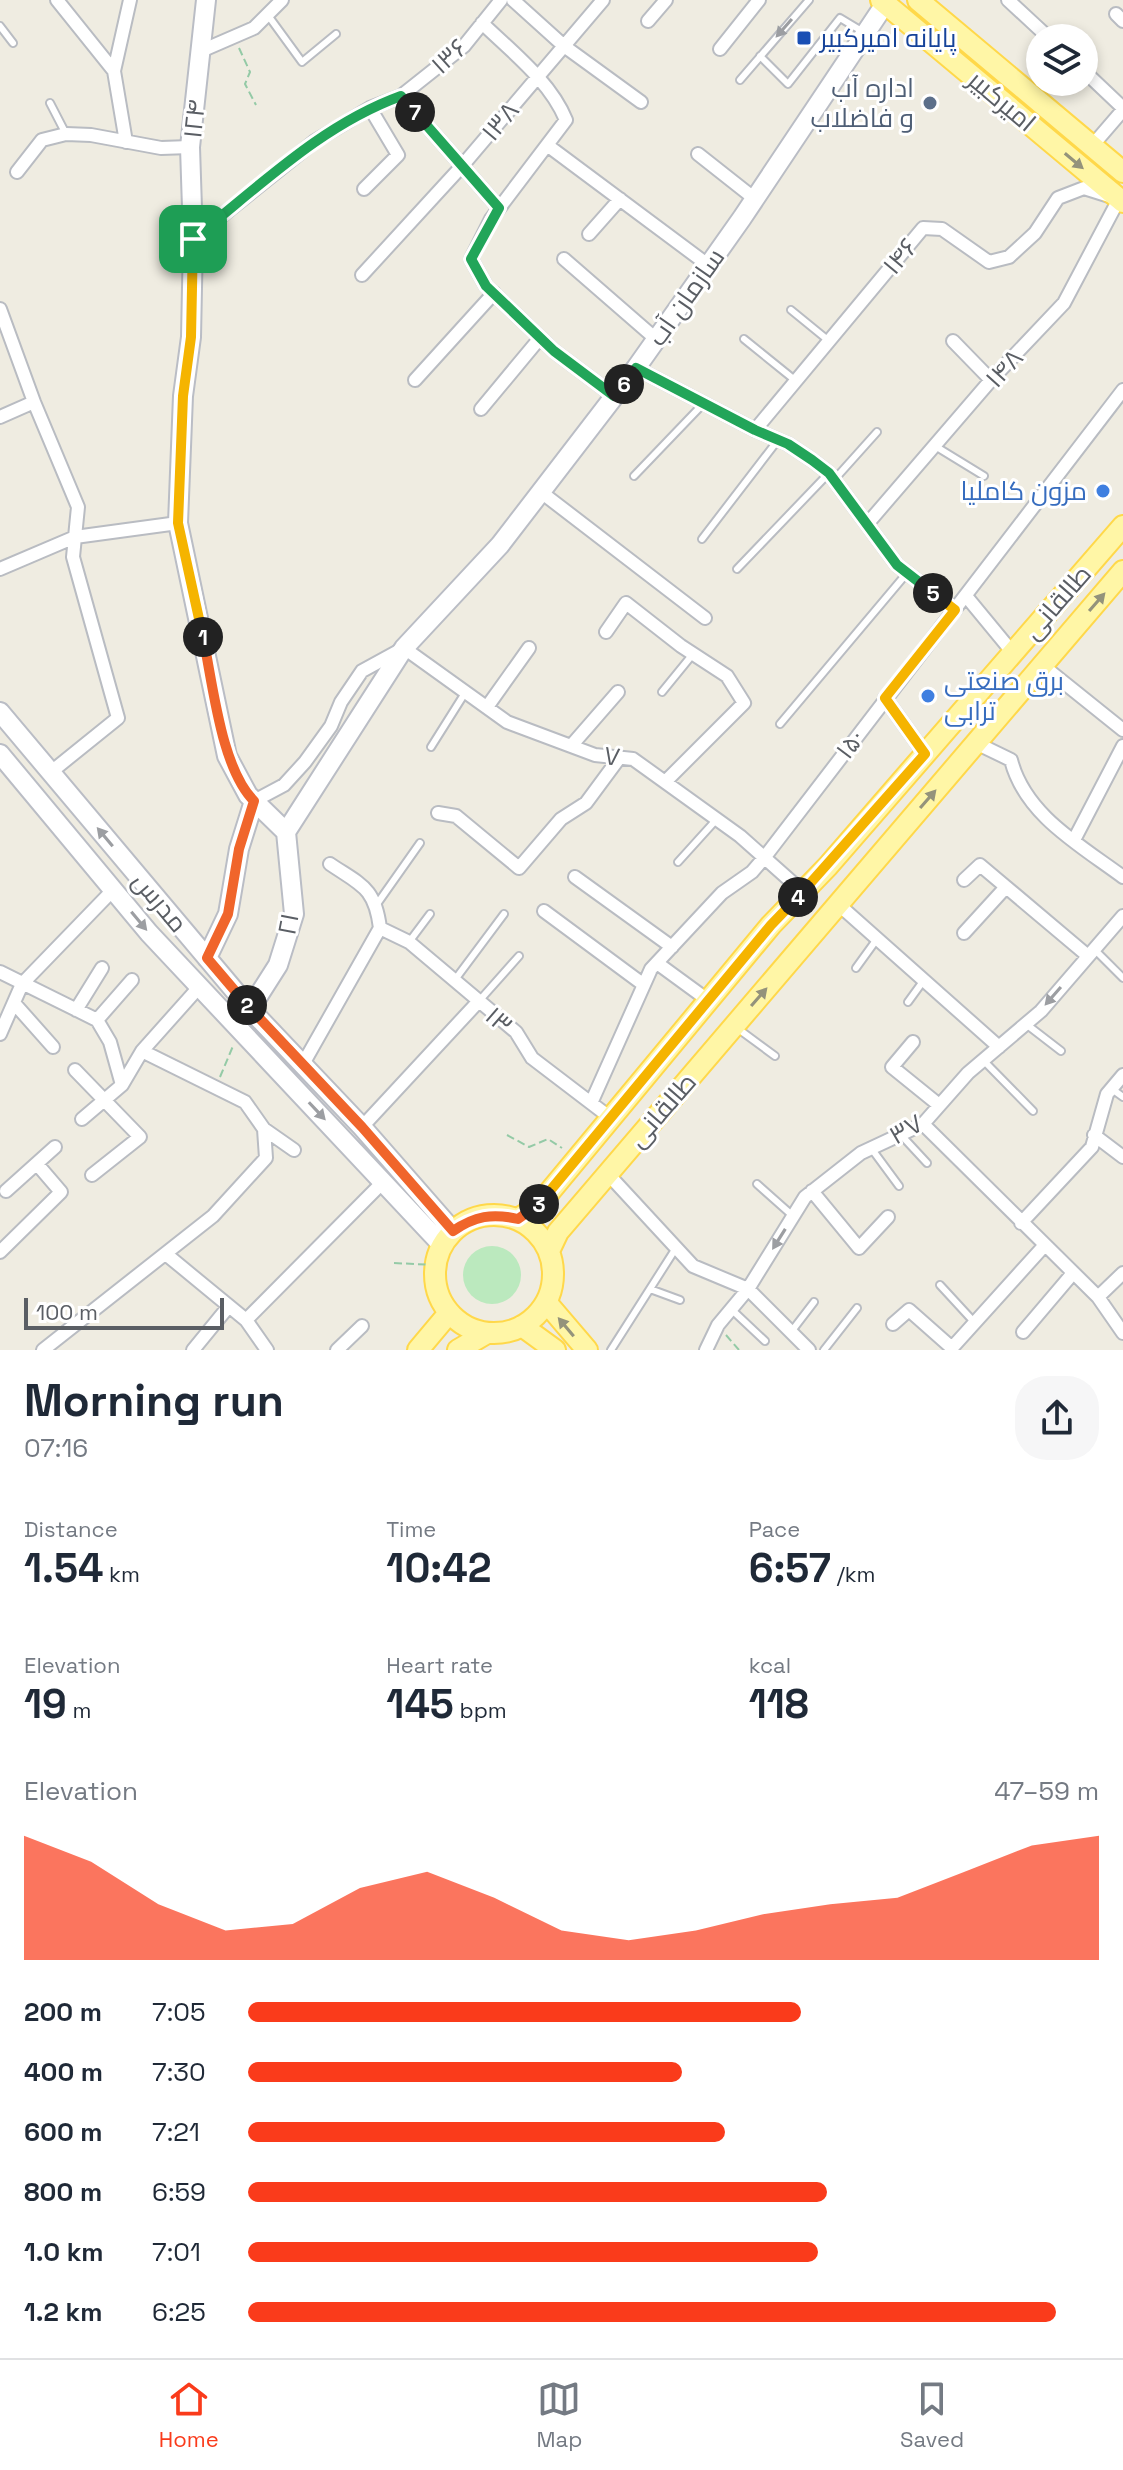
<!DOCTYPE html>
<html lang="en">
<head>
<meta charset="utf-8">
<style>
  :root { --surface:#fff; --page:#f6f6f7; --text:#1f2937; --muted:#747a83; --line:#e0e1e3; --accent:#fa3b1b }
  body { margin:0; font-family:"Space Grotesk",Cairo,sans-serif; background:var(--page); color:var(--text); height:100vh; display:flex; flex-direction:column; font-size:30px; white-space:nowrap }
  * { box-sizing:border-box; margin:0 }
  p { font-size:26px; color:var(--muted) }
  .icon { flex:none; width:44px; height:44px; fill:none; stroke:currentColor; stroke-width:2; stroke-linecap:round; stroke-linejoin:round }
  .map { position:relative; height:1350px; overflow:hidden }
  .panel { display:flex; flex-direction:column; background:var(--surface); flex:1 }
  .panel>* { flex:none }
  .tools { position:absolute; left:1026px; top:24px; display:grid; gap:16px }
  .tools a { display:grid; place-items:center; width:72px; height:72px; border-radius:50%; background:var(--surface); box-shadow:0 4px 12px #0003; font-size:40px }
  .scale { position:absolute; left:24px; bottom:20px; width:200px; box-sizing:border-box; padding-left:8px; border:4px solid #5a5e64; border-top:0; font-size:22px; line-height:28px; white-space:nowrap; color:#5a5e64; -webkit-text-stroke:6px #fff; paint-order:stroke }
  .pin { position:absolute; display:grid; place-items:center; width:68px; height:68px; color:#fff; margin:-34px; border-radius:16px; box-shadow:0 4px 12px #0006 }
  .km { position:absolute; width:40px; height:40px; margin:-20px; border-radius:50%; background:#222; color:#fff; font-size:22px; line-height:40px; text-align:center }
  .round { display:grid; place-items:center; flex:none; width:84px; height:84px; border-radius:32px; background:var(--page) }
  .summary { display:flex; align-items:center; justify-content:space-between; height:136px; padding:0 24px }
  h1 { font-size:44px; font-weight:700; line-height:60px }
  .metrics { display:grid; grid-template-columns:repeat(3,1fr); gap:12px; height:136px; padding:8px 24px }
  .metrics div { display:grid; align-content:center }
  .metrics b { font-size:40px; font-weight:700 }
  .metrics small { font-size:22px; font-weight:400 }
  .metrics p { font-size:22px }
  .chart { height:224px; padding:16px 24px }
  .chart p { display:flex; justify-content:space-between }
  .chart svg { width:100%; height:144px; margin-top:8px; fill:var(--accent); opacity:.7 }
  ul { padding:0 24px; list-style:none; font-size:26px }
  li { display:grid; grid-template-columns:128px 96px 1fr; align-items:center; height:60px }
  li i { height:20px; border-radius:10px; background:var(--accent) }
  .tabs { display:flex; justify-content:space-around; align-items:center; height:112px; border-top:2px solid var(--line); background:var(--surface); font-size:22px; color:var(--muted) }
  .tabs a { display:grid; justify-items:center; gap:4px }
  .tabs .current { color:var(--accent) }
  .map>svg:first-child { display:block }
  .green { fill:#bbe9be }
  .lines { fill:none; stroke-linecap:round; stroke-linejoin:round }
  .lane-casing { stroke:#b9bcc2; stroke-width:10 }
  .street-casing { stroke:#b9bcc2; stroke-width:16 }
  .secondary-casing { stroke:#babdc5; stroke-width:22 }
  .primary-casing { stroke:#ffd84a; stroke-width:24 }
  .path { stroke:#94caa6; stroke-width:2; stroke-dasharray:8 4; stroke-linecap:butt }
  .lane { stroke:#fff; stroke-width:6 }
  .street { stroke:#fff; stroke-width:12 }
  .secondary { stroke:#fff; stroke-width:18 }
  .primary { stroke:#fff6a6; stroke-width:20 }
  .oneway { fill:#9c9ea2 }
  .oneway2 { fill:#94937b }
  .split-1-casing { stroke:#fff; stroke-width:16 }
  .split-2-casing { stroke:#fff; stroke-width:16 }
  .split-3-casing { stroke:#fff; stroke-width:16 }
  .split-4-casing { stroke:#fff; stroke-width:16 }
  .split-5-casing { stroke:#fff; stroke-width:16 }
  .split-6-casing { stroke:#fff; stroke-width:16 }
  .split-7-casing { stroke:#fff; stroke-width:16 }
  .split-8-casing { stroke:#fff; stroke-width:16 }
  .split-1 { stroke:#f5b400; stroke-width:10 }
  .split-2 { stroke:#f0652b; stroke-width:10 }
  .split-3 { stroke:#f0652b; stroke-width:10 }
  .split-4 { stroke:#f5b400; stroke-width:10 }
  .split-5 { stroke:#f5b400; stroke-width:10 }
  .split-6 { stroke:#22a559; stroke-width:10 }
  .split-7 { stroke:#22a559; stroke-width:10 }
  .split-8 { stroke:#22a559; stroke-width:10 }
  .transit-dot { fill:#1a4fb4; stroke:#fff; stroke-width:3 }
  .service-dot { fill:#5c6f8a; stroke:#fff; stroke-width:3 }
  .shop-dot { fill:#3f7fe0; stroke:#fff; stroke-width:3 }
  .labels { text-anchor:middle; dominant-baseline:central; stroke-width:6; stroke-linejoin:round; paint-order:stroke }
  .transit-label { font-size:26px; fill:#164399; stroke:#fff; text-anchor:start }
  .street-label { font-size:26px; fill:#5a5e64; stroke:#fff }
  .service-label { font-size:26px; fill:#4e5e75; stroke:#fff; text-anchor:end }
  .shop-label { font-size:26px; fill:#366cbe; stroke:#fff; text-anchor:end }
</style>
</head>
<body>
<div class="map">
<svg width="1123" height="1350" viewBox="0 0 1123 1350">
  <rect width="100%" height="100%" fill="#efece1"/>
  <path class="green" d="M463 1275a29 29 0 1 1 58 0a29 29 0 1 1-58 0Z"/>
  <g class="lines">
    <g class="lane-casing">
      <path id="lane" d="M267,14L302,62L336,34
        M0,26L13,43
        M760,56L788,84L840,18L865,33
        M740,80L809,0
        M50,103L66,134
        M791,310L829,341
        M744,339L796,381
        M935,446L984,476
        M634,476L704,403
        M834,480L877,432
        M702,539L778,440
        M737,569L829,473
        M662,692L693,654
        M780,724L907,573
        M431,747L465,693
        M678,862L716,820
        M377,904L420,843
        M409,942L430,914
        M1094,949L1123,978
        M856,968L877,939
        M454,981L504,914
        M479,1001L519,956
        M908,1002L924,980
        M1026,1024L1061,1051
        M737,1028L775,1056
        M983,1060L1033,1111
        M1112,1089L1123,1097
        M902,1136L927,1163
        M871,1148L899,1186
        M757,1184L793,1216
        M940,1285L975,1323
        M650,1289L680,1300
        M731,1309L765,1341
        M791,1332L814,1302
        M611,1350L676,1248
        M824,1350L857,1308"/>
    </g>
    <g class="street-casing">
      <path id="street" d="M57,0L114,71
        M513,0L564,46L641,102
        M1008,0L1049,38
        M1116,14L1123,21
        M648,21L666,0
        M482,23C512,52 550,81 566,120L491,219L471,259L486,286L554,351L614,396
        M720,49L759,0
        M201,51L254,28L282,0
        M1084,71L1123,108
        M401,96L499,208
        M126,142L114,71L130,0
        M547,145L708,265
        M1092,146L1123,110
        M698,154L755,199
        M17,172L42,140L66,134L91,135L161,148L190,147
        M364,189L398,155L370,108
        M589,234L620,199
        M193,239L315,141L370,108L401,96L464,46L501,0
        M564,259L656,339
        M362,275L462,166L603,0
        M0,309L34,402L78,507L73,557L118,718L51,772
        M953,341L991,380
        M636,368L755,430L788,444L812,460L829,473L897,565L955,610
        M415,380L494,293
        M481,409L540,338
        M0,417L34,402
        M755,430L923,228L942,229L989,262L1009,257L1035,233L1058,198L1084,188L1119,199L1064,303L991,380L868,523
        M541,492L705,618
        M0,569L75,537L178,523
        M966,596L1013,653
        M606,632L626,603L681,646L727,676L744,703L665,782
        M1042,665L1123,730
        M885,698L925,754
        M487,707L529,648
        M976,743L1011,760C1025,815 1080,845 1123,877
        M571,746L618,692
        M254,801L284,785L305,762L331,726L341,702L362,671L404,648L507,722L595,755L633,759L740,836L803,892
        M438,813L456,816L519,868L561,819L586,803L620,757
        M1074,840L1123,746
        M575,877L672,947
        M964,880L980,865L1088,956
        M838,904L999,1047
        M544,911L644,985
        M380,928L409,942L516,1032L532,1058L612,1119
        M964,933L1006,887
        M657,963L709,1001
        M0,972L97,1020L110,1042L122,1085
        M14,1003L53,1047
        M76,1010L102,968
        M97,1020L132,980
        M0,1034L22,984L113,890
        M913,1042L892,1067L939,1105
        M303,1064L380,928C375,887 361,885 330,864
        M75,1070L140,1137L92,1175
        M592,1101L651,969L722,893L752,872L764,858L1123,390
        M82,1119L122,1085L142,1051L200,986
        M923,1124L1098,1297L1123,1333
        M362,1127L478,1002
        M264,1129L294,1150
        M1094,1135L1123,1157
        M607,1173L693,1266L748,1289L809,1350
        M6,1191L55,1147
        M812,1191L859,1248L888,1217
        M1021,1223L1092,1147L1107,1094L1123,1075
        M0,1252L61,1192L37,1164
        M167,1255L246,1320L267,1350
        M1098,1297L1123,1273
        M246,1320L383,1182
        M893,1324L909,1310L952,1348
        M1023,1332L1073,1273
        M43,1350L213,1216L266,1158L264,1129L245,1102L142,1051
        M193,1350L229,1306
        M337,1350L362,1326
        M706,1350L718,1325L748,1289L805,1197L861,1153L923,1124L968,1073L1041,1011L1123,916
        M950,1350L1044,1246"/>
    </g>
    <g class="secondary-casing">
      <path id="secondary" d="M206,0L190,147L193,239L191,337L183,396L178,523L227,756L248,795L286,832
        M0,712L250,1009L362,1127L453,1231
        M0,754L149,933L442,1245
        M286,832L404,648L500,545L636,368L742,218L885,4
        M207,958L228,914L239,849L254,801
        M250,1009L278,965L294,914L286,832"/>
    </g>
    <g class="primary-casing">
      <path id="primary" d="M881,0L1123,202
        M918,0L1123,172
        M435 1274a59 59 0 1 1 118 0a59 59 0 1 1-118 0Z
        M518,1219L537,1207L771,925L828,866L1123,526
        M549,1251L558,1232L1123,571
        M546,1302L587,1350
        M522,1326L555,1350
        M418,1350L449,1313
        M458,1350L487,1333"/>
    </g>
    <path class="path" d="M239,48L250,72L245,84L256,105
      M220,1077L233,1046
      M507,1135L529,1147L548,1139L562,1148
      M394,1263L435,1265
      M726,1335L739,1350"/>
    <use href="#lane" class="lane"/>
    <use href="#street" class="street"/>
    <use href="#secondary" class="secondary"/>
    <use href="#primary" class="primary"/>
  </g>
  <defs><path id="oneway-solid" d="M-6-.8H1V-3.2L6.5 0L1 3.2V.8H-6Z" transform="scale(2)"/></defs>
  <g class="oneway">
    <use href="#oneway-solid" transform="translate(784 28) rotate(131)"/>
    <use href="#oneway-solid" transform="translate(105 837) rotate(-130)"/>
    <use href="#oneway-solid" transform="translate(139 921) rotate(50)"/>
    <use href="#oneway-solid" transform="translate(1053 996) rotate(131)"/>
    <use href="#oneway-solid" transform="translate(317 1111) rotate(47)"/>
    <use href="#oneway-solid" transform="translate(779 1239) rotate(122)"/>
  </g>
  <g class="oneway2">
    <use href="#oneway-solid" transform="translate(1074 161) rotate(40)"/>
    <use href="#oneway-solid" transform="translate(1097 602) rotate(-49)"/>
    <use href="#oneway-solid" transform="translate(928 799) rotate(-49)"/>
    <use href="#oneway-solid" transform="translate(759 997) rotate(-49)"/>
    <use href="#oneway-solid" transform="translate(566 1327) rotate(-130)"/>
  </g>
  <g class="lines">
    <g class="split-1-casing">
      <path id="split-1" d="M193,239L191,337L183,396L178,523L203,637"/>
    </g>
    <g class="split-2-casing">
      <path id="split-2" d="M203,637C213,684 221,768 254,801L239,849L228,914L207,958L247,1005"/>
    </g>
    <g class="split-3-casing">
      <path id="split-3" d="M247,1005L362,1127L453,1231C475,1216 492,1213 518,1219L539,1204"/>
    </g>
    <g class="split-4-casing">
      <path id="split-4" d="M539,1204L771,925L798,897"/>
    </g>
    <g class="split-5-casing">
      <path id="split-5" d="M798,897L925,754L885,698L955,610L933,593"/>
    </g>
    <g class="split-6-casing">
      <path id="split-6" d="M624,384L636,368L755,430L788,444L812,460L829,473L897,565L933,593"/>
    </g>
    <g class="split-7-casing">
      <path id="split-7" d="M415,112L499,208L471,259L486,286L554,351L614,396L624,384"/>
    </g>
    <g class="split-8-casing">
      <path id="split-8" d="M193,239C259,187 321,125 401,96L415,112"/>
    </g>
    <use href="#split-1" class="split-1"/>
    <use href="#split-2" class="split-2"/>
    <use href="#split-3" class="split-3"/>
    <use href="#split-4" class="split-4"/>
    <use href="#split-5" class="split-5"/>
    <use href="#split-6" class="split-6"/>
    <use href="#split-7" class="split-7"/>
    <use href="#split-8" class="split-8"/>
  </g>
  <rect class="transit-dot" x="796" y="30" width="16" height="16" rx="4"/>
  <circle class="service-dot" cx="930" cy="103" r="8"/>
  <g class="shop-dot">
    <circle cx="1103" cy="491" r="8"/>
    <circle cx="928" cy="696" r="8"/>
  </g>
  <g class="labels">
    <g class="transit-label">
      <text x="820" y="38">پایانه امیرکبیر</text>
    </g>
    <g class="street-label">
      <text transform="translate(449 56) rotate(-42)">۱۳۶</text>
      <text transform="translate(1002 101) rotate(40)">امیرکبیر</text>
      <text transform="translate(194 119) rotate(-84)">۱۲۴</text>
      <text transform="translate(500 121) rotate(-50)">۱۳۸</text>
      <text transform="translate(900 256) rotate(-50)">۱۴۶</text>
      <text transform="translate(686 297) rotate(-55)">سازمان آب</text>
      <text transform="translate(1004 368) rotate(-48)">۱۴۸</text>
      <text transform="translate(1057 602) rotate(-49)">طالقانی</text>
      <text transform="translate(850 744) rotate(-53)">۱۵۰</text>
      <text transform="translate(612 756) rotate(8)">۷</text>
      <text transform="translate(160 902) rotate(50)">مدرس</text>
      <text transform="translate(288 924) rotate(-79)">۲۱</text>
      <text transform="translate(499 1020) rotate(41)">۱۳</text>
      <text transform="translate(662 1110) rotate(-49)">طالقانی</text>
      <text transform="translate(906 1129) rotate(-30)">۳۷</text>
    </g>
    <g class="service-label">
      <text x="914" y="88">اداره آب<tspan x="914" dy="30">و فاضلاب</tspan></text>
    </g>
    <g class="shop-label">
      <text x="1087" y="491">مزون کاملیا</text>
      <text x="944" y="681" text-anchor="start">برق صنعتی<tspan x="944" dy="30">ترابی</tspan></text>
    </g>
  </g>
</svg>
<div class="tools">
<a><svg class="icon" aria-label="layers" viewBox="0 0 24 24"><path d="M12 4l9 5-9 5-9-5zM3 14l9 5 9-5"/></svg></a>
</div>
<div class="scale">100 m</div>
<div class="pin" style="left:193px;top:239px;background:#1e9e55"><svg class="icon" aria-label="arrive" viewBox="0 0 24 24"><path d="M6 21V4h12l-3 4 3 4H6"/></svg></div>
<b class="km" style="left:203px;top:637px">1</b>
<b class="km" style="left:247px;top:1005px">2</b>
<b class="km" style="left:539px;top:1204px">3</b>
<b class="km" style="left:798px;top:897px">4</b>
<b class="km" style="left:933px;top:593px">5</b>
<b class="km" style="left:624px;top:384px">6</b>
<b class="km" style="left:415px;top:112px">7</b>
</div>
<section class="panel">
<div class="summary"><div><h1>Morning run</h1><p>07:16</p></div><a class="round"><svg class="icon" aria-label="share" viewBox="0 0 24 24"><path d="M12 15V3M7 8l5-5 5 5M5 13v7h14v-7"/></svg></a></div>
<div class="metrics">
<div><p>Distance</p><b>1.54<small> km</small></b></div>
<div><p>Time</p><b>10:42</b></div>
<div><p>Pace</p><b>6:57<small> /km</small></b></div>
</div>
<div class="metrics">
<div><p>Elevation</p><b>19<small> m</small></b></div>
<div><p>Heart rate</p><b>145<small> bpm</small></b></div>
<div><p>kcal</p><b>118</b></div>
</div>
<div class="chart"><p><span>Elevation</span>47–59 m</p>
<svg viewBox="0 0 160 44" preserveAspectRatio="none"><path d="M0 44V6L10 14L20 27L30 35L40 33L50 22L60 17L70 25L80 35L90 38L100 35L110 30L120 27L130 25L140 17L150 9L160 6V44z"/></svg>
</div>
<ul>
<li><b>200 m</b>7:05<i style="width:65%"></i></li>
<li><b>400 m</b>7:30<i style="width:51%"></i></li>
<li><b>600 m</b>7:21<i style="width:56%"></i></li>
<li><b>800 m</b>6:59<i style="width:68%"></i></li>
<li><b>1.0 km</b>7:01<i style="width:67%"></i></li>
<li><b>1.2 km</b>6:25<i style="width:95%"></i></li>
</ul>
</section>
<nav class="tabs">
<a class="current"><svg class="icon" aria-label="home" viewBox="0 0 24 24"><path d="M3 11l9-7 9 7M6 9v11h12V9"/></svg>Home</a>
<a><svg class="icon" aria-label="map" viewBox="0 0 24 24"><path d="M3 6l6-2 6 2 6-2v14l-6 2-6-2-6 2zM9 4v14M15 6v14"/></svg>Map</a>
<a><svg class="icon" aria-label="saved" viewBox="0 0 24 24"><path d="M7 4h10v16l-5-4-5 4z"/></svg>Saved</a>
</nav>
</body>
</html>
